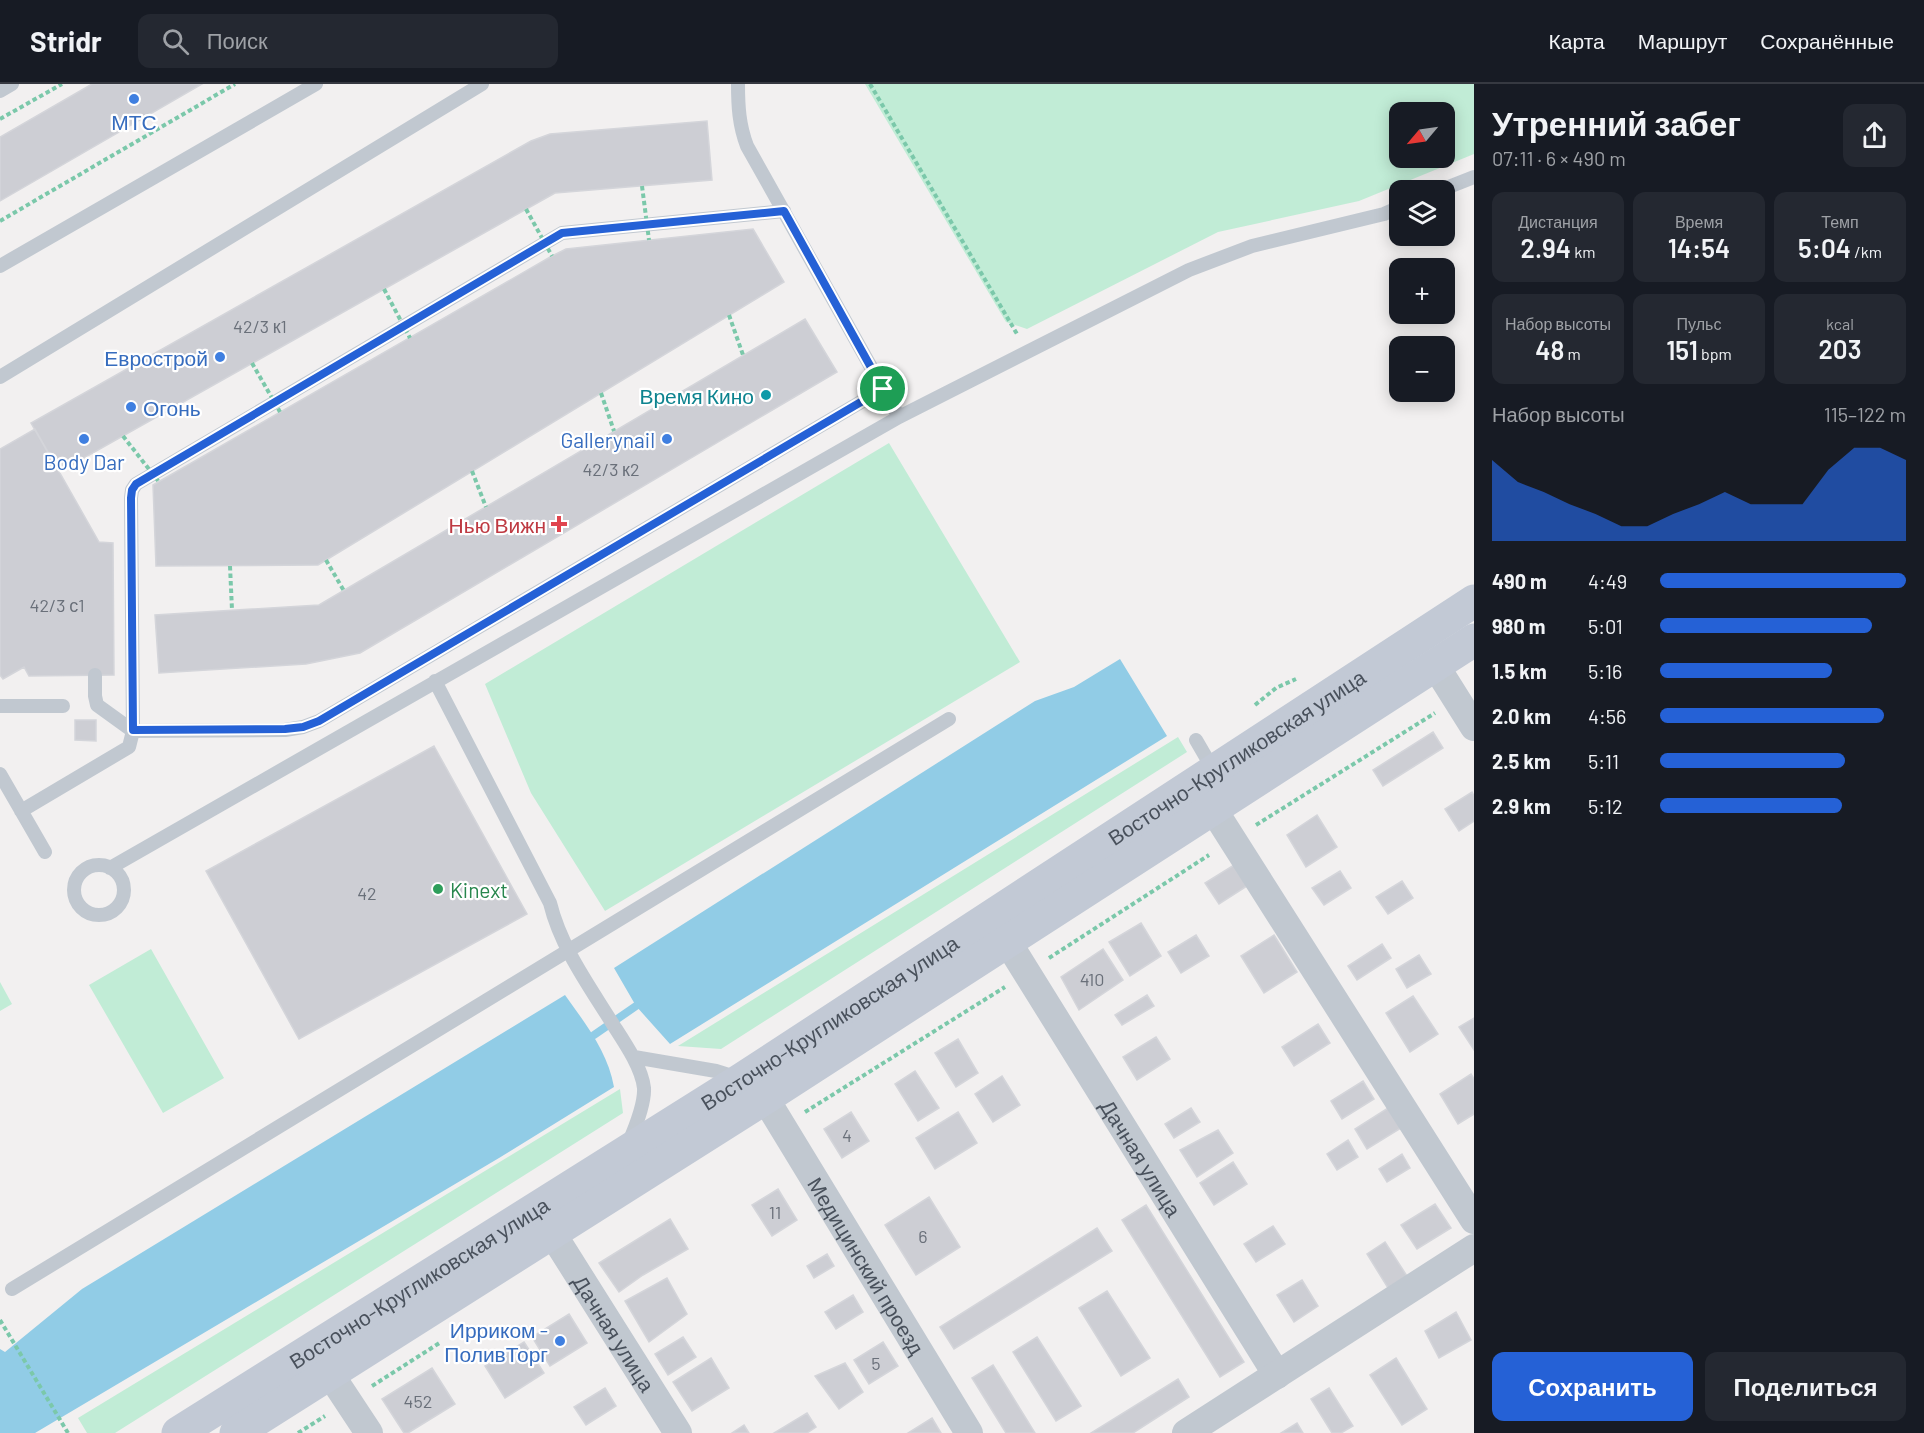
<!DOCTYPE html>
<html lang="ru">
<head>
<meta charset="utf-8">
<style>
  :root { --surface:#171b24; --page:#242831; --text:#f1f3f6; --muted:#9ea1a6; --line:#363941; --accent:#2561d6 }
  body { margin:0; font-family:Barlow,sans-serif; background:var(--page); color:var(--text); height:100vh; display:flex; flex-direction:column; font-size:22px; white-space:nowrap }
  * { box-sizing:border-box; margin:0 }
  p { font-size:20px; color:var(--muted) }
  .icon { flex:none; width:33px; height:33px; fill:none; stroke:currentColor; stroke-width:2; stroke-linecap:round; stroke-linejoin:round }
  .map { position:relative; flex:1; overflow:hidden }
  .side { display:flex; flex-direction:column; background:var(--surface); width:450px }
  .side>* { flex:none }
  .needle { width:39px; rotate:241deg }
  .fabs { position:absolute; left:1389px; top:18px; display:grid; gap:12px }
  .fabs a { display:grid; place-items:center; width:66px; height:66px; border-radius:12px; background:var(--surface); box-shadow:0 3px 15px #0003; font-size:30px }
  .pin { position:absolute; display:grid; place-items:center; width:51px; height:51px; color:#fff; margin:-26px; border:3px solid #fff; border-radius:50%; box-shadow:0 2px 6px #0007 }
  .round { display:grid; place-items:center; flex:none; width:63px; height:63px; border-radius:12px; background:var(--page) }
  .summary { display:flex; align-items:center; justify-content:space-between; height:102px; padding:0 18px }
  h1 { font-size:33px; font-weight:600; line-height:45px }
  .metrics { display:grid; grid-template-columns:repeat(3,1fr); gap:9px; height:102px; padding:6px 18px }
  .metrics div { display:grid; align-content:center; border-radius:12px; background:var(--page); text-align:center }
  .metrics b { font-size:26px; font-weight:600 }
  .metrics small { font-size:16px; font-weight:400 }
  .metrics p { font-size:16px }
  .chart { height:168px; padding:12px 18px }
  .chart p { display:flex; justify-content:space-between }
  .chart svg { width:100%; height:108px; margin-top:6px; fill:var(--accent); opacity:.7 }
  .button { display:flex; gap:12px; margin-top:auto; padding:12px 18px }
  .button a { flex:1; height:69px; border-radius:12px; background:var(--accent); color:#fff; font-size:24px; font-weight:600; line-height:69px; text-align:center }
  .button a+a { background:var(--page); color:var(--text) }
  ul { padding:0 18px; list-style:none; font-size:20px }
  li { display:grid; grid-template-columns:96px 72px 1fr; align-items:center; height:45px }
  li i { height:15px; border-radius:8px; background:var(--accent) }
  header { display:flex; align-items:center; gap:36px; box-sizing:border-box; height:84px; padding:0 30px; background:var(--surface); border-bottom:2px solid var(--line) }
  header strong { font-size:28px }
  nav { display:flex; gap:33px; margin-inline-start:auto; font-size:21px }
  .search { width:420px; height:54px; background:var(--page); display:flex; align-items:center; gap:15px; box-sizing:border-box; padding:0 21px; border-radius:12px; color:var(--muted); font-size:22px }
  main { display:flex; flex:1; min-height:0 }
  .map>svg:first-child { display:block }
  .green { fill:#c1ecd6; fill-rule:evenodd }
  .water { fill:#91cce6 }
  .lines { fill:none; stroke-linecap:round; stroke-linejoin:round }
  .stream { stroke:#91cce6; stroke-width:8 }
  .building { fill:#cdced4; stroke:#d4d5da; stroke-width:1.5 }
  .path { stroke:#7bc8aa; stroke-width:4; stroke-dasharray:4.5 3; stroke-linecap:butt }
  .service { stroke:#c1c8d0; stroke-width:14 }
  .minor { stroke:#c1c8d0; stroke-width:28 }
  .secondary { stroke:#c2c9d5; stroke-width:33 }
  .path-bridge { stroke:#7bc8aa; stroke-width:4; stroke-dasharray:4.5 3; stroke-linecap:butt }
  .route-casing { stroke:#fff; stroke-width:12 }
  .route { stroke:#2561d6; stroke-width:8 }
  .shop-dot { fill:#3f7fe0; stroke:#fff; stroke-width:2 }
  .culture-dot { fill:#0f9aa8; stroke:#fff; stroke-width:2 }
  .health-dot { fill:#e0444e; stroke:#fff; stroke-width:2 }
  .leisure-dot { fill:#2e9e5b; stroke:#fff; stroke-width:2 }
  .labels { text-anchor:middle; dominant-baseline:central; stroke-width:4.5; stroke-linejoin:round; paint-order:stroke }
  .number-label { font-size:18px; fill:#6a707a }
  .shop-label { font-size:21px; fill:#366cbe; stroke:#fff; text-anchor:end }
  .culture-label { font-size:21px; fill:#0d838f; stroke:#fff; text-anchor:end }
  .health-label { font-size:21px; fill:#be3a42; stroke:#fff; text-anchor:end }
  .street-label { font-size:21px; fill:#49515c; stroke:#fff }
  .leisure-label { font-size:21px; fill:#27864d; stroke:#fff; text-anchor:start }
</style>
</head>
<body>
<header>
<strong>Stridr</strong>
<div class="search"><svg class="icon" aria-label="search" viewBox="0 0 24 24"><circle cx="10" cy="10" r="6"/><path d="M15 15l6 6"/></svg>Поиск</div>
<nav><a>Карта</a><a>Маршрут</a><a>Сохранённые</a></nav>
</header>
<main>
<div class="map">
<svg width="1474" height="1349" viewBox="0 0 1474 1349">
  <rect width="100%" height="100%" fill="#f2f0f0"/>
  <path class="green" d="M865,0H1474V70L1359,117L1218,148L1027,245L1006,238ZM1400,28H1444V74H1400Z
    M889,359L1020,578L605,827L531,709L485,600Z
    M1178,653L1187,668L721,965L678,962Z
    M151,865L224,994L163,1029L89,901Z
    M0,898L12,920L0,927Z
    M620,1005L623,1029L115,1349H87L78,1334Z"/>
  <path class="water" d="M1120,575L1167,652L670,960L636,922L614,884L1035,617L1074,603Z
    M565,911C585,939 608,968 614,1003L499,1074L35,1349H0V1265L5,1268L82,1205Z"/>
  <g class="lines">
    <path class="stream" d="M594,951L636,922"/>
  </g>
  <path class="building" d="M92,0H202L0,117V53Z
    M707,37L712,96L555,109L59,388L31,339L531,57L550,50Z
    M753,145L784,198L318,481L156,482L153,401L552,172L566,165Z
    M805,235L837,288L360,569L306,580L159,589L155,531L319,521Z
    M35,345L99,458L113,459L114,591L29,592L24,583L3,595L0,591V365Z
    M75,636H96V657L75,656Z
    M1433,648L1443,664L1383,702L1373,686Z
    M434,662L527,830L299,955L206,787Z
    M1472,708L1474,712V737L1459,747L1445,725Z
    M1317,731L1337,763L1306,783L1287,751Z
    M1234,781L1247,802L1219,820L1205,799Z
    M1340,787L1351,804L1324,821L1312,804Z
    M1402,797L1413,814L1388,830L1376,813Z
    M1141,839L1161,872L1130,892L1109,858Z
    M1196,851L1209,872L1181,889L1168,868Z
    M1274,851L1297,888L1264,909L1241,872Z
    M1382,860L1391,874L1357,896L1348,882Z
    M1103,865L1123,896L1079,926L1061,893Z
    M1419,871L1431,890L1407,904L1396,885Z
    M1147,911L1154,922L1122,941L1115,931Z
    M1413,912L1438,950L1410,968L1386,929Z
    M1474,934V966L1459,943Z
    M1318,940L1330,959L1294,982L1282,963Z
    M1156,953L1170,975L1137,996L1123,973Z
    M958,955L978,989L956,1003L935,969Z
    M915,987L939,1024L918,1037L895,1000Z
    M1471,990L1474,995V1030L1458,1040L1440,1010Z
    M1002,992L1020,1021L993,1038L975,1010Z
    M1363,997L1374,1015L1342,1035L1331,1017Z
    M1191,1024L1200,1038L1174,1054L1165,1040Z
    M1388,1024L1401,1044L1367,1065L1355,1045Z
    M851,1028L869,1057L842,1074L824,1045Z
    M958,1028L977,1059L935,1085L916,1054Z
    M1218,1046L1233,1069L1197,1093L1180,1066Z
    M1348,1056L1358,1073L1337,1086L1327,1070Z
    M1402,1070L1410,1084L1387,1098L1379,1085Z
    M1233,1078L1247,1100L1214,1121L1200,1099Z
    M778,1105L797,1136L772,1152L752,1121Z
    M929,1113L960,1163L916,1191L885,1141Z
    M1435,1120L1451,1144L1417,1165L1401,1141Z
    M1146,1121L1244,1278L1220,1293L1122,1136Z
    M670,1135L688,1165L643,1191L619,1208L599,1179Z
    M1273,1142L1285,1160L1256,1178L1244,1160Z
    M1097,1144L1112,1167L954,1265L940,1243Z
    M1385,1158L1407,1192L1388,1204L1367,1170Z
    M827,1170L834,1182L814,1194L807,1182Z
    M667,1194L687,1230L649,1258L625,1217Z
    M1302,1196L1318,1222L1294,1238L1277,1211Z
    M1107,1207L1150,1274L1121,1292L1079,1224Z
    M853,1211L863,1228L836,1245L825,1228Z
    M1456,1228L1471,1256L1439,1274L1425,1247Z
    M569,1230L587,1259L550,1282L532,1253Z
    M683,1253L696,1273L668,1291L655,1270Z
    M1037,1253L1081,1322L1056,1337L1013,1268Z
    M524,1258L544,1289L505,1314L485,1282Z
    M883,1258L898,1282L869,1300L854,1276Z
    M711,1274L729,1304L692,1327L673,1298Z
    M1396,1274L1427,1325L1402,1341L1370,1291Z
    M845,1279L863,1308L839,1325L815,1292Z
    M993,1281L1035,1349H1006L972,1294Z
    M432,1284L455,1320L408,1349H404L382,1315Z
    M1178,1295L1189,1313L1133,1349H1091Z
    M605,1304L616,1322L586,1341L574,1323Z
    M1329,1304L1353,1342L1341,1349H1332L1311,1315Z
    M807,1329L816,1343L807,1349H774Z
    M932,1334L941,1349H908Z
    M1297,1339L1303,1349H1281Z
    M744,1341L749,1349H732Z"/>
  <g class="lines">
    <path class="path" d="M870,0L1017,250
      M0,35L62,0
      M0,137L235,0
      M729,231L743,271
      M601,309L614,347
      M472,387L486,423
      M326,476L344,507
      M230,482L232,526
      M1255,621L1276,604L1296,595
      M1256,741L1435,629
      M1049,874L1209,771
      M805,1028L1005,903
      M0,1236L68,1349
      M372,1302L441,1258
      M298,1349L325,1332"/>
    <path class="service" d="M738,0C738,22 739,41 747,62L899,333
      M0,7L12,0
      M1441,106L1474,93
      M784,127L562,149L136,400L132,406L131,414L133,647L285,646L303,643L319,637L883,305
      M0,182L316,0
      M0,293L482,0
      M435,597L550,819C561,864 590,903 614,942C625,959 642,984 644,1004C645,1020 635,1044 629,1058
      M0,622H63
      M1196,656L1214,687
      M0,690L45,768
      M21,727L129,663L133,647L97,621L95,612V591
      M74 806a25 25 0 1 1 50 0a25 25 0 1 1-50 0Z
      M110,784L899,333L1189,186L1252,162L1384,130L1400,123
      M634,973L716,987L738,994
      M12,1205L949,635"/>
    <g class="minor">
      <path d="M1435,581L1474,643"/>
      <path d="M1213,725L1474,1136"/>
      <path id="s1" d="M1007,857L1277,1291"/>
      <path id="s2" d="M765,1014L969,1349"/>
      <path id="s3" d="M552,1149L678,1349"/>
      <path d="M330,1290L369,1349"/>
      <path d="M1186,1349L1474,1164"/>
    </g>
    <g class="secondary">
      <path id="s4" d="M178,1349L742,995L1474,517"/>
      <path d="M236,1349L765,1014L1474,556"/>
    </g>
    <path class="path-bridge" d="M642,102L649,156
      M526,125L552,172
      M384,205L410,254
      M252,279L280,328
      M123,352L159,398"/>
  </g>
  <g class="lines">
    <g class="route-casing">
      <path id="route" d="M784,127L883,305L319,637L303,643L285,645L133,646L131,414L132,406L136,400L562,149Z"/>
    </g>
    <use href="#route" class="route"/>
  </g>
  <g class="shop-dot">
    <circle cx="134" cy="15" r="6"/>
    <circle cx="220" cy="273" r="6"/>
    <circle cx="131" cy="323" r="6"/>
    <circle cx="84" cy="355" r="6"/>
    <circle cx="667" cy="355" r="6"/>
    <circle cx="560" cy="1257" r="6"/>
  </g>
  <circle class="culture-dot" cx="766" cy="311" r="6"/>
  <path class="health-dot" d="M556 431h6v6h6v6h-6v6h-6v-6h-6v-6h6z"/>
  <circle class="leisure-dot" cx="438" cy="805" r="6"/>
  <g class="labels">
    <g class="number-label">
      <text x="260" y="242">42/3 к1</text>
      <text x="611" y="385">42/3 к2</text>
      <text x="57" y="521">42/3 с1</text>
      <text x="367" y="809">42</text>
      <text x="1092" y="895">410</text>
      <text x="847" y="1051">4</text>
      <text x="775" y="1128">11</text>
      <text x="923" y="1152">6</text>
      <text x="876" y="1279">5</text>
      <text x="418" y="1317">452</text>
    </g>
    <g class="shop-label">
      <text x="134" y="37" text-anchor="middle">МТС</text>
      <text x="208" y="273">Еврострой</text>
      <text x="143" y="323" text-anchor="start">Огонь</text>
      <text x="655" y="355">Gallerynail</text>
      <text x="84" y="377" text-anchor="middle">Body Dar</text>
      <text x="548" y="1245">Ирриком -<tspan x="548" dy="24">ПоливТорг</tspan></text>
    </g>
    <g class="culture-label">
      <text x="754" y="311">Время Кино</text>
    </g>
    <g class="health-label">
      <text x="546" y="440">Нью Вижн</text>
    </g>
    <g class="street-label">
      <text stroke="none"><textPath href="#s4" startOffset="1256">Восточно-Кругликовская улица</textPath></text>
      <text stroke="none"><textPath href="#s4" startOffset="770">Восточно-Кругликовская улица</textPath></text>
      <text stroke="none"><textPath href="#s1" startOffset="255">Дачная улица</textPath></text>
      <text stroke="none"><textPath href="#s2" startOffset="196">Медицинский проезд</textPath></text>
      <text stroke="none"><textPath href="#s4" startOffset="284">Восточно-Кругликовская улица</textPath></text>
      <text stroke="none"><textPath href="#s3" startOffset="118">Дачная улица</textPath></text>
    </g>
    <g class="leisure-label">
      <text x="450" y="805">Kinext</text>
    </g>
  </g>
</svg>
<div class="fabs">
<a><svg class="needle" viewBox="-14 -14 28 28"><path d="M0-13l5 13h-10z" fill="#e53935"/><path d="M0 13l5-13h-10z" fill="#9ea1a6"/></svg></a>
<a><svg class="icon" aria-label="layers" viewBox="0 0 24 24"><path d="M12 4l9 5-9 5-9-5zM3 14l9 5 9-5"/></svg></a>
<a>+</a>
<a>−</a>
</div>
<div class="pin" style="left:883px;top:305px;background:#1e9e55"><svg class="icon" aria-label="arrive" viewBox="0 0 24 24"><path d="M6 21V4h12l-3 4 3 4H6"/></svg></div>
</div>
<section class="side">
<div class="summary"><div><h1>Утренний забег</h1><p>07:11 · 6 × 490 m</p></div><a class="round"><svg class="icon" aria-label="share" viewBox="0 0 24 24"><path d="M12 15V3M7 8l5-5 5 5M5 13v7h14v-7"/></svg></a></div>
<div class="metrics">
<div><p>Дистанция</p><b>2.94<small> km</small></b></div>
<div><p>Время</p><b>14:54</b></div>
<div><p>Темп</p><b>5:04<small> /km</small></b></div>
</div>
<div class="metrics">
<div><p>Набор высоты</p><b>48<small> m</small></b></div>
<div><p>Пульс</p><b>151<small> bpm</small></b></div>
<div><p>kcal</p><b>203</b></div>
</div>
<div class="chart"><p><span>Набор высоты</span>115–122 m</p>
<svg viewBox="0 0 160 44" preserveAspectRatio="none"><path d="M0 44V11L10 20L20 24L30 29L40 33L50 38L60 38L70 33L80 29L90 24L100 29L110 29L120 29L130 15L140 6L150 6L160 11V44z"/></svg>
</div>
<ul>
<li><b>490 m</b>4:49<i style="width:100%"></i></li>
<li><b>980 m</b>5:01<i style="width:86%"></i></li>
<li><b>1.5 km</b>5:16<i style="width:70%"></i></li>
<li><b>2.0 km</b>4:56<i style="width:91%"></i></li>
<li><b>2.5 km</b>5:11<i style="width:75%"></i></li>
<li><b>2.9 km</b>5:12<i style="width:74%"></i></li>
</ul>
<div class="button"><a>Сохранить</a><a>Поделиться</a></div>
</section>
</main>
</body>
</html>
